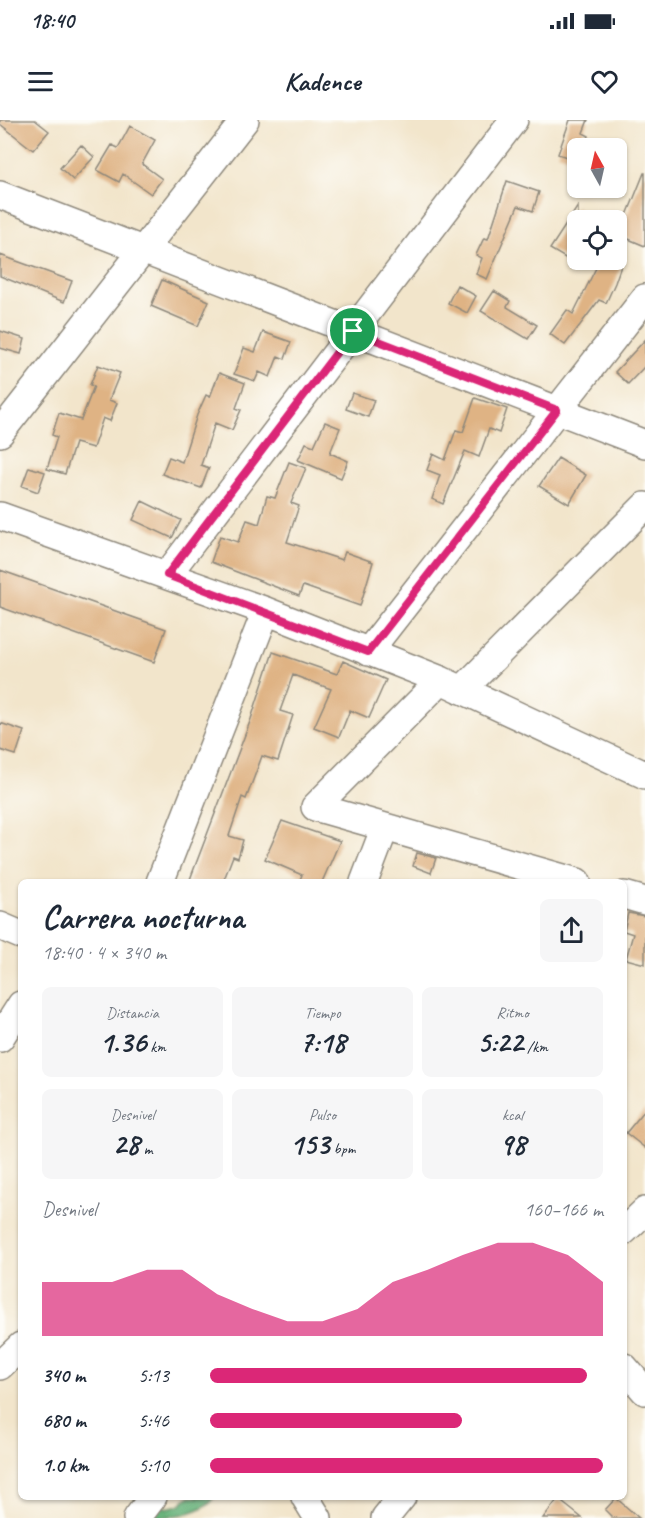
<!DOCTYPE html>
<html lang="es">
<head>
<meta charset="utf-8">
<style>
  :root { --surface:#fff; --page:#f6f6f7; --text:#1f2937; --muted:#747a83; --accent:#db2777 }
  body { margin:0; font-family:Caveat,sans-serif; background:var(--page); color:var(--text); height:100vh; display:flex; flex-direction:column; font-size:22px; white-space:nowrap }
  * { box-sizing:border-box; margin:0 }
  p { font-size:20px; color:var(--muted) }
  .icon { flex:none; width:33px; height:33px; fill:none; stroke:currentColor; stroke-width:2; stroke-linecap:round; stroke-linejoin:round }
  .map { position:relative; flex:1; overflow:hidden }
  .panel { position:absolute; left:18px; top:759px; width:609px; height:621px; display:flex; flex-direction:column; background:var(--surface); border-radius:9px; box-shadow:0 2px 4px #0004 }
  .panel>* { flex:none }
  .needle { width:39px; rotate:352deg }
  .controls { position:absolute; left:567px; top:18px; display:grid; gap:12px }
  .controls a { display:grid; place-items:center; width:60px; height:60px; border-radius:9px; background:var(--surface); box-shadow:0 2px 4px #0004; font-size:30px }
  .pin { position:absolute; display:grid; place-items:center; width:51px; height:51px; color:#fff; margin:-26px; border:3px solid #fff; border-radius:50%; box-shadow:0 2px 6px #0007 }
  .round { display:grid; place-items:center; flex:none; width:63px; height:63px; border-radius:9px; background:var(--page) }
  .overview { display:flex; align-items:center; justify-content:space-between; height:102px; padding:0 24px }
  h1 { font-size:33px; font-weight:600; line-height:45px }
  .metrics { display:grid; grid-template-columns:repeat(3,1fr); gap:9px; height:102px; padding:6px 24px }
  .metrics div { display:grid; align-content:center; border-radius:9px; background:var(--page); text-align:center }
  .metrics b { font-size:30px; font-weight:600 }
  .metrics small { font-size:16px; font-weight:400 }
  .metrics p { font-size:16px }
  .chart { height:168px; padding:12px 24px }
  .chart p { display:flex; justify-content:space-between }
  .chart svg { width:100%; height:108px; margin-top:6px; fill:var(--accent); opacity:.7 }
  ul { padding:0 24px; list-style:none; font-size:20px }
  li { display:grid; grid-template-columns:96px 72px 1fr; align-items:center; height:45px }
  li i { height:15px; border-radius:8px; background:var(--accent) }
  .status { display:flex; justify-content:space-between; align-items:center; height:42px; padding:0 30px; background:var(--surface); direction:ltr }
  .status svg { height:16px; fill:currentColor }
  header { display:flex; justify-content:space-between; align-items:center; height:78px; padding:0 24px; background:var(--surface); font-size:27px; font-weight:600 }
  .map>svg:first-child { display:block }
  .forest { fill:#69b37b; stroke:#4a6f53; stroke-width:1.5 }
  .building { fill:#dfb384 }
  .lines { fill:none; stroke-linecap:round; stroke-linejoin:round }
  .minor-casing { stroke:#8e887b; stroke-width:30 }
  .minor { stroke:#fff; stroke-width:27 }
  .route-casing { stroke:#fff; stroke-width:12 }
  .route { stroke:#db2777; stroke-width:8 }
</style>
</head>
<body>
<div class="status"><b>18:40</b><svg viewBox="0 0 49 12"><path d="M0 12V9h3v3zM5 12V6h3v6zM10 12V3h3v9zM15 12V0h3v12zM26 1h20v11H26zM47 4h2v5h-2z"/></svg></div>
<header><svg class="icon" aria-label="menu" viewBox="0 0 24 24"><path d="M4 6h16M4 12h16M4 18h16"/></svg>Kadence<svg class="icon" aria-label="heart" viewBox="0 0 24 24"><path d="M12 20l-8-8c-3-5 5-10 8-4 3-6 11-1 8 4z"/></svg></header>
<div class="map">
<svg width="645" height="1398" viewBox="0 0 645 1398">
  <rect width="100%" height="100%" fill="#fdfcf7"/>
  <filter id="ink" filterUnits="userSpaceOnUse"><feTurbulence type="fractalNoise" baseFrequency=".0167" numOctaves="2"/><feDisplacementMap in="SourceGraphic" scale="12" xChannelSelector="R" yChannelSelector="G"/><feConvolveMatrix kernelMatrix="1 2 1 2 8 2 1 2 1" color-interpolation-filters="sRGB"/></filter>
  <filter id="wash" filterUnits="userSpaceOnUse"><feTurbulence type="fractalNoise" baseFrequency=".008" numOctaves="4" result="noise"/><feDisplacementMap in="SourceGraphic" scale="24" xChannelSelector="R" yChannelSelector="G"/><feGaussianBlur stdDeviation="1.35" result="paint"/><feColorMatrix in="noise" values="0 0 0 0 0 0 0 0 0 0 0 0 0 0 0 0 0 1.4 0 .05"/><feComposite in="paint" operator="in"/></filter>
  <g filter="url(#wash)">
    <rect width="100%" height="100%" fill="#f2e5cb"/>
    <path class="forest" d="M136,1377H158L166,1388L179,1385L188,1377H214C201,1398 156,1398 129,1398Z"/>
    <g id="blocks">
      <path class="building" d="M0,0H35L49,11L33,30L0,4Z
        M570,0H588L583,13L589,16L585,28H578V41L558,34Z
        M130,6L155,20L142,44L162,59L151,74L123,54L119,62L97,50L112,25L118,28Z
        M81,25L94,37L73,60L60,48Z
        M644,53H645V126L619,115Z
        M507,61L539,72L533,91L518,86L487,159L476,154L482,138L476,135L484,118L488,119Z
        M578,86V123L567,139L550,129Z
        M0,135L72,161L64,182L0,156Z
        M600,140H623L615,163L606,183L599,180L565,225L550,214L567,190L573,194Z
        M162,160L209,181L198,206L151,186Z
        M457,165L476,176L467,193L448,183Z
        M494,171L510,181L507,187L537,205L528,219L481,191Z
        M0,211L25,219L21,234L0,228Z
        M263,212L291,222L285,239L278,236L270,257L259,252L255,261L234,254L244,228L255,232Z
        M645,220V246L628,264L615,252Z
        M98,245L120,253L109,280L117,283L110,301L103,298L93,328L75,323L65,354L47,349L57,317L52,315L59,293L81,300L94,266L90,265Z
        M219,253L245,263L236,288L241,290L232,310L215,303L201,345L209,348L201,368L162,354L169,337L182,342L197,295L206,275L210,277Z
        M352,273L374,280L368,297L346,289Z
        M475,278L507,289L499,313L489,309L479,337L465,331L443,384L432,379L440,355L427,350L433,334L445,340L456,310L463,312Z
        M325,302L340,308L330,333L348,341L341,358L298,340L306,323L314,326Z
        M558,338L586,355L569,384L539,366Z
        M289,342L306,348L291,383L299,386L287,422L342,440L345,432L373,442L360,486L303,466L299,476L211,442L220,416L238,422L247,400L259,404L267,376L275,378Z
        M29,347L45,352L38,372L22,366Z
        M142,381L181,400L172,418L133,400Z
        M0,450L166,509L154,542L0,487Z
        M273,532L337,554L343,541L386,560L369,598L350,590L339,617L314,607L331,569L293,555L280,591L293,595L278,641L262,636L246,679L242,677L229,716L243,720L238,738L233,736L223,762H189L251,599Z
        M0,603L24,611L16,635L0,630Z
        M282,701L340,721L322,762H299L302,755L265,739Z
        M417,733L436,738L431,753L413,746Z
        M628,793L645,796V844L626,839L633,814L624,811Z
        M645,990V1028L626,1013Z
        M616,1378L639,1398H613L605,1390Z
        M558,1379L582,1398H543Z"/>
    </g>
  </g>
  <g filter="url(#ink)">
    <use href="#blocks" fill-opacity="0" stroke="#8e887b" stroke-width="1.5"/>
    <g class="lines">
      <g class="minor-casing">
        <path id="minor" d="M0,75L645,324
          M0,313L245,0
          M0,396L266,491L441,560L645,655
          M167,455L514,0
          M368,532L645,178
          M441,560L315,687L577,762
          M462,570L645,386
          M160,762L266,491
          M364,762L385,707
          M624,775L645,781
          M0,806L21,815
          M0,918L21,885
          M624,1111L645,1091
          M0,1246L21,1226
          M624,1247L645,1271
          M305,1377L318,1398
          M137,1398L153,1377
          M385,1398L402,1377"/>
      </g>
      <use href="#minor" class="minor"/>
    </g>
  </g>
  <g class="lines" filter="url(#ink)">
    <g class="route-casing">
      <path id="route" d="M353,211L557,290L368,532L167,455Z"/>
    </g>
    <use href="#route" class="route"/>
  </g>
</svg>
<div class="controls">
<a><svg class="needle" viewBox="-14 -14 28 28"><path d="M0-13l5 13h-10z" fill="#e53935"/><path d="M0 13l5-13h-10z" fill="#747a83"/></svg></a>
<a><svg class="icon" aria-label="locate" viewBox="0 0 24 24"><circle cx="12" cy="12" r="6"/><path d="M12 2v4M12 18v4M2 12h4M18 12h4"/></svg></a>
</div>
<div class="pin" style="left:353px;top:211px;background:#1e9e55"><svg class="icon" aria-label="arrive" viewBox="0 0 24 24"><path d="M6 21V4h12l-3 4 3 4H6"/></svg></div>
<section class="panel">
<div class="overview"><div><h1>Carrera nocturna</h1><p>18:40 · 4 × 340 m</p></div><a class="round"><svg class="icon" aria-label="share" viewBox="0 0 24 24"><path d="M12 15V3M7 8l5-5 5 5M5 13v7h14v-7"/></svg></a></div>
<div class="metrics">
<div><p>Distancia</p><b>1.36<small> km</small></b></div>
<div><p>Tiempo</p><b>7:18</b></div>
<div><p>Ritmo</p><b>5:22<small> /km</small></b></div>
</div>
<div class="metrics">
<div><p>Desnivel</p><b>28<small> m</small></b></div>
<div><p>Pulso</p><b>153<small> bpm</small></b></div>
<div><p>kcal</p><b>98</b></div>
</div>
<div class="chart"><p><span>Desnivel</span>160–166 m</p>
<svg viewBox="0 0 160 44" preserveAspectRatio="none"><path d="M0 44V22L10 22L20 22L30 17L40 17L50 27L60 33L70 38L80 38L90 33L100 22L110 17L120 11L130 6L140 6L150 11L160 22V44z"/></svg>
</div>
<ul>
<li><b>340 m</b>5:13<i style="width:96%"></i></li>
<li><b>680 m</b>5:46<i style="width:64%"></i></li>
<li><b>1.0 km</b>5:10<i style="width:100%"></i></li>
</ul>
</section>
</div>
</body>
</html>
